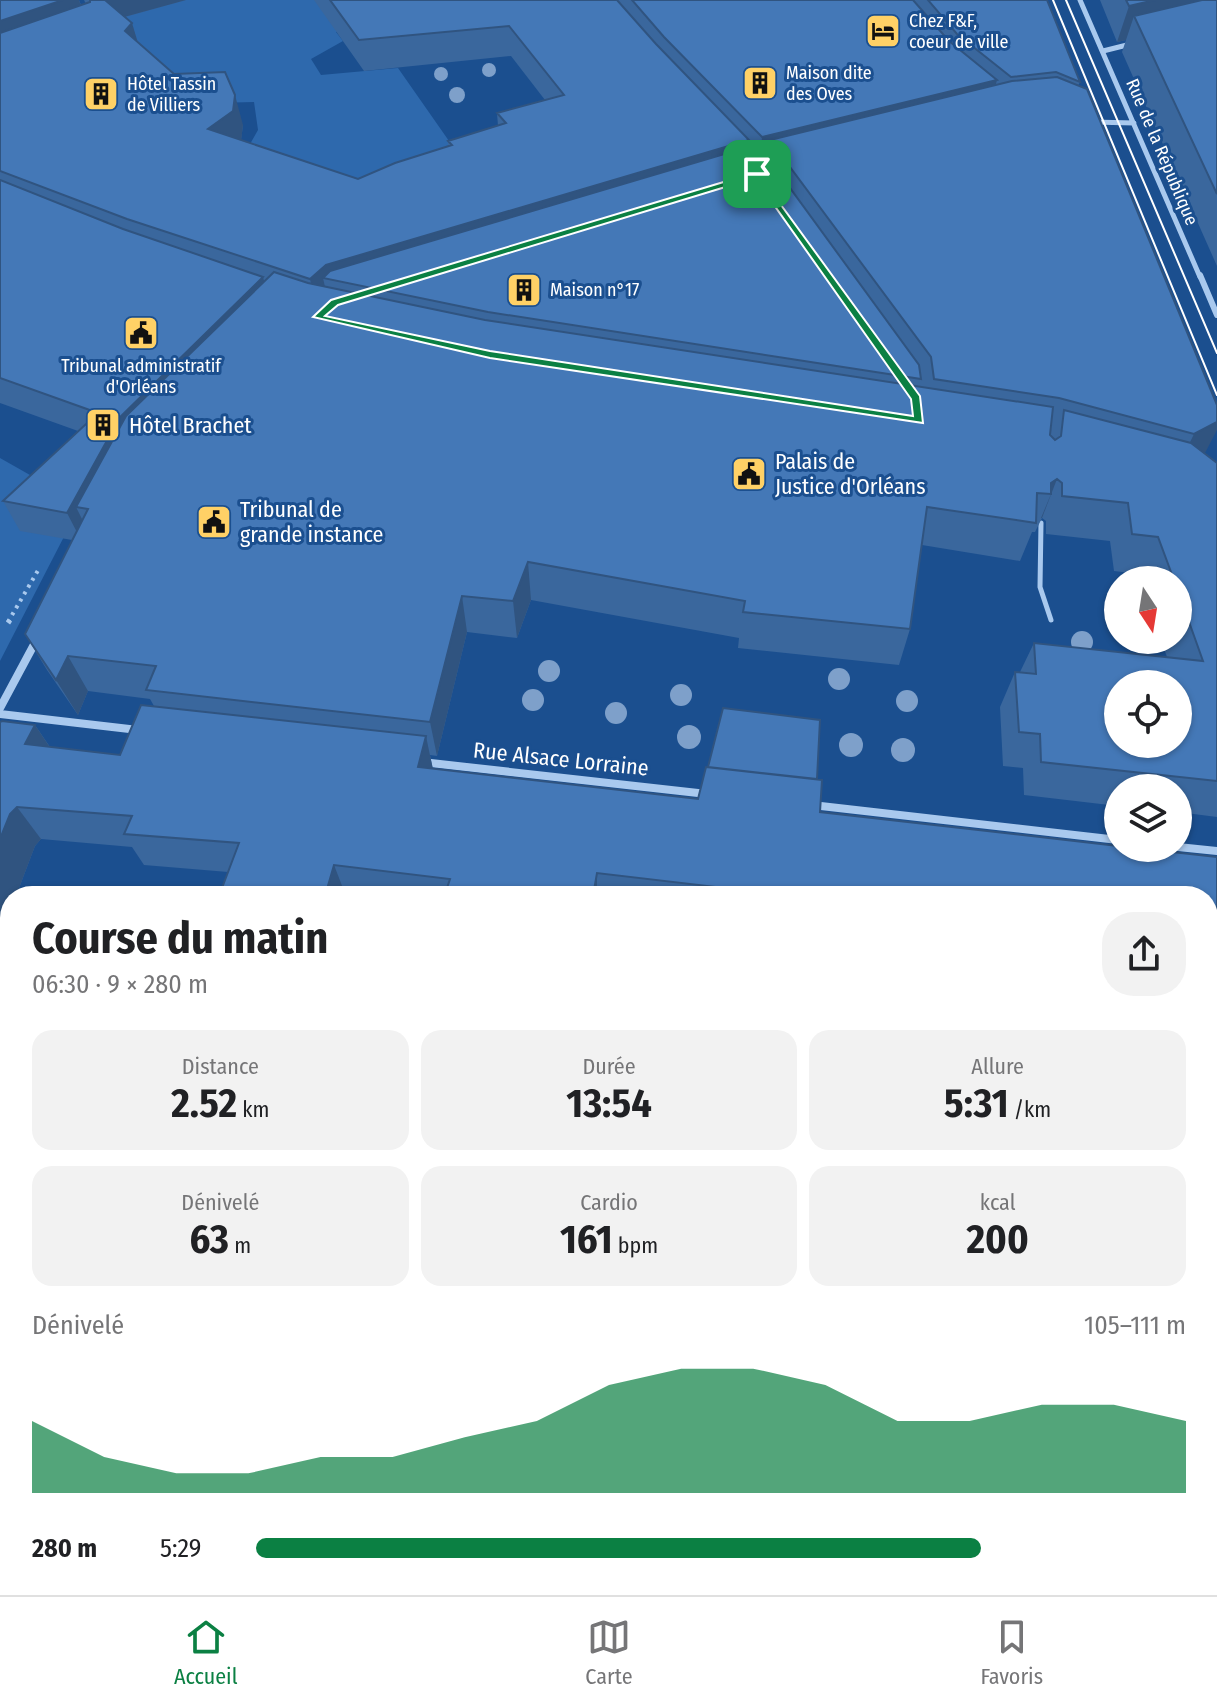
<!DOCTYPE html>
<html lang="fr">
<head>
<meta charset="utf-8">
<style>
  :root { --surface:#fff; --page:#f2f2f2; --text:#202124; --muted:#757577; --line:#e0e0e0; --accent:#0b8043 }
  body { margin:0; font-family:"Fira Sans Condensed",sans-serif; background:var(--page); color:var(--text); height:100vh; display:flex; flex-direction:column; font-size:30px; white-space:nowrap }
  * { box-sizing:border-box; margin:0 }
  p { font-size:26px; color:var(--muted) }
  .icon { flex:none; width:44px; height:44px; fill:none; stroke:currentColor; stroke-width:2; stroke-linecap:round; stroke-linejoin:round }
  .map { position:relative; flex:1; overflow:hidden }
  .panel { position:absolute; left:0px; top:886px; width:1218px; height:710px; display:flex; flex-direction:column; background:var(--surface); border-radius:32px 32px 0 0; box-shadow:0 2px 6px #0004 }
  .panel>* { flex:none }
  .needle { width:52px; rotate:168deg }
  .controls { position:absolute; left:1104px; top:566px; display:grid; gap:16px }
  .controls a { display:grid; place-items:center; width:88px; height:88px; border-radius:50%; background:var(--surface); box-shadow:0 2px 6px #0004; font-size:40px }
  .pin { position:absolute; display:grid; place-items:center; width:68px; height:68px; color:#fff; margin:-34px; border-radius:16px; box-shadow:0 4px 12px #0006 }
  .round { display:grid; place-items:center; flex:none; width:84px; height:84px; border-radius:32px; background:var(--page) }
  .overview { display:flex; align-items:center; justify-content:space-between; height:136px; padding:0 32px }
  h1 { font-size:44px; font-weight:700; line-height:60px }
  .metrics { display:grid; grid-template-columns:repeat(3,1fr); gap:12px; height:136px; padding:8px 32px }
  .metrics div { display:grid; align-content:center; border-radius:20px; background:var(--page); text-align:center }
  .metrics b { font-size:40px; font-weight:700 }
  .metrics small { font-size:22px; font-weight:400 }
  .metrics p { font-size:22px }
  .chart { height:224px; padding:16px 32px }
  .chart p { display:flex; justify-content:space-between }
  .chart svg { width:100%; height:144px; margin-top:8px; fill:var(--accent); opacity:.7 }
  ul { padding:0 32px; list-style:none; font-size:26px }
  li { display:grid; grid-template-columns:128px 96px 1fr; align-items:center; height:60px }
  li i { height:20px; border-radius:10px; background:var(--accent) }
  .tab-bar { display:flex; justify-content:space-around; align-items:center; height:112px; border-top:2px solid var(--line); background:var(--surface); font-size:22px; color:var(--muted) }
  .tab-bar a { display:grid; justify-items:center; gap:4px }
  .tab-bar .selected { color:var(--accent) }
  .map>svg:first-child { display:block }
  .green { fill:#2e69ad }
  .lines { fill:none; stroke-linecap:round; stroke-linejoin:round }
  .path-far2 { stroke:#a9c9ee; stroke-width:4; stroke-dasharray:3 5; stroke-linecap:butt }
  .path-far1 { stroke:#a9c9ee; stroke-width:5; stroke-dasharray:4 6; stroke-linecap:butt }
  .path { stroke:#a9c9ee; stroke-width:6; stroke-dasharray:5 8; stroke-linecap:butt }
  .service-far1 { stroke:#a9c9ee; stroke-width:5 }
  .service { stroke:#a9c9ee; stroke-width:8 }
  .pedestrian-far2 { stroke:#a9c9ee; stroke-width:5 }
  .pedestrian-far1 { stroke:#a9c9ee; stroke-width:6 }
  .pedestrian { stroke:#a9c9ee; stroke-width:9 }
  .minor-far1 { stroke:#a9c9ee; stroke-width:5 }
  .minor { stroke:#a9c9ee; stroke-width:8 }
  .primary { fill:#f0f6ff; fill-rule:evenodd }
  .tram-far1 { stroke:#fff; stroke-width:2 }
  .tram { stroke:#fff; stroke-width:3 }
  .tree { fill:#7ea0ca }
  .wall { fill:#3a679d }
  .shaded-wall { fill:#305480 }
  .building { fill:#4478b7; stroke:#305480; stroke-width:2; fill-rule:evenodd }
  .route { fill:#0b8043; stroke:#fff; stroke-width:2; fill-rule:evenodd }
  .labels { text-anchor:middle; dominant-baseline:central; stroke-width:6; stroke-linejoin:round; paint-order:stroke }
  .far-poi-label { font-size:18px; fill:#fff; stroke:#1b4f8f; text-anchor:start }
  .far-street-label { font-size:18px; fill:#fff; stroke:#1b4f8f }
  .poi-label { font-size:22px; fill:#fff; stroke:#1b4f8f; text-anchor:start }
  .street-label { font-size:22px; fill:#fff; stroke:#1b4f8f }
</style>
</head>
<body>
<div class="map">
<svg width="1217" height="1595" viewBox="0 0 1217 1595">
  <rect width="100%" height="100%" fill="#1b4f8f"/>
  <path class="green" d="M178,0H408L336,32L343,41L311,59L321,75L398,68L456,151L400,193L237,167L258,130L254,102L137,105L114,20Z
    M0,458L60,492L86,494L0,661Z
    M203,1586H264L328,1595H201Z
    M460,1586H709L729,1595H488Z"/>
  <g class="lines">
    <path class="path-far2" d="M8,622L40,567"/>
    <path class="path-far1" d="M8,623L10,620"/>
    <path class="path" d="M407,1586L430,1595"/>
    <path class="service-far1" d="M1041,523L1040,587L1051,620"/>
    <path class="service" d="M0,1316L10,1318
      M873,1586L892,1595
      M806,1595L807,1586"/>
    <path class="pedestrian-far2" d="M1080,0L1200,277
      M1092,122L1134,123"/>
    <path class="pedestrian-far1" d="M1200,275L1217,315"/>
    <path class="pedestrian" d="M1208,1503L1217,1505"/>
    <path class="minor-far1" d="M1103,51L1135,43"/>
    <path class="minor" d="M0,708L37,639
      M0,714L138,730
      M422,762L707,794
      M812,805L1118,840
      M1178,847L1217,851"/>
    <path class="primary" d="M0,1334L10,1335V1361L0,1360Z
      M749,1586H793L797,1595H753Z"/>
    <path class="tram-far1" d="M1053,0L1217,395
      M1066,0L1217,353"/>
    <path class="tram" d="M1208,1529L1217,1531
      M1208,1572L1217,1575
      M996,1595L1005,1586
      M1062,1595L1075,1586"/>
  </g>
  <g class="tree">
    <circle cx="489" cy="70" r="7"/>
    <circle cx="441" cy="74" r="7"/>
    <circle cx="457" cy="95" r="8"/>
    <circle cx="1082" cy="642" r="11"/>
    <circle cx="549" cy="671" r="11"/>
    <circle cx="839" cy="679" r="11"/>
    <circle cx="681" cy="695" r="11"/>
    <circle cx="533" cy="700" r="11"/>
    <circle cx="907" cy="701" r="11"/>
    <circle cx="616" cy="713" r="11"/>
    <circle cx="689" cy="737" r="12"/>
    <circle cx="851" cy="745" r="12"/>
    <circle cx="903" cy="750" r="12"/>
  </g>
  <path class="wall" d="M0,0H79L81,5L86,4L84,0H186L125,17L132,23L137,42L174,74L243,125L241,140L358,179L448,146V141L498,126L497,113L545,100L511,56L364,71L314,0H1047L1080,82L1078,86L1205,453L1217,463V817L1178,812V788H1118V806L1024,795L1023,768L1003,766L1000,707L1015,672H1020L1034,643L1167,657L1161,640H1178V580H1141L1139,574L1114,571L1110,541L1046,534V521L1042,518L1035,532H1032L1020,561L922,545L910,629L899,665L738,648L739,638L531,600L517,638L467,632L437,756L430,755L433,769L698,799L817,779L820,812L1217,857V1409L1208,1408V896H219L228,872L144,865L132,847L41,839L35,846L16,896H10L1,935L10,936V999L0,998V722L35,725L50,747L120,755L154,706L150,699L88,691L78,715L47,670L25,634L72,540L20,531L3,501L78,431L0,403Z
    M1100,0H1217V266L1122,52L1126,40L1117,42Z
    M10,1082V1246L0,1245V1085Z"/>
  <path class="shaded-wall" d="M63,0H79L87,25L0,55V21Z
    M99,0H186L106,22Z
    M1155,0H1217L1134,16L1126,40L1117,42L1129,6Z
    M132,23L141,53L125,31Z
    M997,80L989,110L770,140L767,166L759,168L762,137Z
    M235,95L243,125L241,142L208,129Z
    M749,140L746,171L323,278L328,300L317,310L310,279L326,265Z
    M263,277L271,307L88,509L76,507L88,531L82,542L67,513L120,417Z
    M1217,422V430L1204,455L1176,471L1194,434Z
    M1057,479L1042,518H1041L1051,494V483Z
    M528,562L531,600L517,638L513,601Z
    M462,596L467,632L437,756L430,722Z
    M68,656L88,691L78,715L56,680Z
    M35,725L57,758L25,744Z
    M426,736L433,770L418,767Z
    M17,807L41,839L35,846L16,896H10V911L0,937V839L10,814Z
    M334,865L346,896H325Z
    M597,873V896H593Z"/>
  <path class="building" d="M0,0H63L0,21Z
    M90,0H105L132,23L125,31L174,74L225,72L235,95L233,111L208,129L358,179L395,163L452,145L448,141L506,123L497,113L564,95L509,26L359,40L330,0H617L656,44L749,140L326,265L310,279L127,219L0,171V33L90,2Z
    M632,0H913L949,41L997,80L762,137L664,37Z
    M928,0H1047L1080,82L1056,72L1011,77L957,34Z
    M1126,0H1155L1129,6Z
    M1202,0H1217V194L1134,16Z
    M1057,77L1087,89L1217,405V422L1194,434L1059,398L934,379L931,357L770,140L1012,81Z
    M758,144L919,365L921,379L488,312L323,278L330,271Z
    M0,180L123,229L263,277L120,417L67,513L3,501L98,413L0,378Z
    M274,272L308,283L485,320L1053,407L1050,435L1055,440L1061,436L1064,410L1191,443L1217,463V781L1041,762L1040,734L1019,732L1015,672L1036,674L1034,643L1203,661L1178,591V580H1174L1158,537L1132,534L1128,503L1062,496V483L1057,479L1051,483V494L1037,493L1036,523L927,507L910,629L743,612L745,601L528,562L513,601L462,596L430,722L146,690L156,666L68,656L56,680L25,634L88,509L76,507L126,416ZM1118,684H1178V744H1118Z
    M141,705L426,736L418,767L698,799L706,767L822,780L820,812L1118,846V848H1136L1217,857V1394L1208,1393V896H758L759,892L597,873L593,896H483L446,891L450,879L334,865L325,896H219L239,843L124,834L132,816L17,807L10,814L0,839V722L2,721L35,725L25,744L120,755Z
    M723,708L820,720L817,779L708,767Z
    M0,935L10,936V983L0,977Z
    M10,1082V1232L0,1231V1085Z"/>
  <path class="route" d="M757,172L920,396L923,423L490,358L313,317L331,300ZM755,178L911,399L913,416L490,351L325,316L338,305Z"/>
  <defs>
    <g id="hotel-square" transform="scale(1.8)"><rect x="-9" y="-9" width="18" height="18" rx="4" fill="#ffd166" stroke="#1b4f8f"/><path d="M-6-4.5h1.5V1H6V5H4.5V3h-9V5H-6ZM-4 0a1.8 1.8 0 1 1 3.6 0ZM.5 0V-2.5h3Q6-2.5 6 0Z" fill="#111"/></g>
    <g id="building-square" transform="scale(1.8)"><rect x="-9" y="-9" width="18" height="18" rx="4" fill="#ffd166" stroke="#1b4f8f"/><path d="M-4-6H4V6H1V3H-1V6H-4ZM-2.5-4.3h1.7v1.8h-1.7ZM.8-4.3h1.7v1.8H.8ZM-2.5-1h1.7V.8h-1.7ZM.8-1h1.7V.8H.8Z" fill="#111"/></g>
    <g id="civic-square" transform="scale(1.8)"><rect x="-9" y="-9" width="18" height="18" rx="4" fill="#ffd166" stroke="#1b4f8f"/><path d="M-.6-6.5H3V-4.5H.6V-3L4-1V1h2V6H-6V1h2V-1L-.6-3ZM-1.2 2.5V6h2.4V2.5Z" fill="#111"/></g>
  </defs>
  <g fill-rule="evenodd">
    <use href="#hotel-square" x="883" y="31"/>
    <use href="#building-square" x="760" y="83"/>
    <use href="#building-square" x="101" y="94"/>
    <use href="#building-square" x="524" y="290"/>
    <use href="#civic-square" x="141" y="333"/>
    <use href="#building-square" x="103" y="425"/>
    <use href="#civic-square" x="749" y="474"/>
    <use href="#civic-square" x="214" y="522"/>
  </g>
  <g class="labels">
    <g class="far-poi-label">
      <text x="909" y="21">Chez F&amp;F,<tspan x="909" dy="21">coeur de ville</tspan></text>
      <text x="786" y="73">Maison dite<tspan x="786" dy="21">des Oves</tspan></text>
      <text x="127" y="84">Hôtel Tassin<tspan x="127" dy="21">de Villiers</tspan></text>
      <text x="550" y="290">Maison n°17</text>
      <text x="141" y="366" text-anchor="middle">Tribunal administratif<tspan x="141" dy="21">d'Orléans</tspan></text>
    </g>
    <g class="far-street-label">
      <text transform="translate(1162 152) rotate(67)">Rue de la République</text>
    </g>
    <g class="poi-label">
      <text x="129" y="425">Hôtel Brachet</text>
      <text x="775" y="461">Palais de<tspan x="775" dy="25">Justice d'Orléans</tspan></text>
      <text x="240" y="509">Tribunal de<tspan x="240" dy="25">grande instance</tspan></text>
    </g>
    <g class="street-label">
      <text transform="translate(561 759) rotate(6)">Rue Alsace Lorraine</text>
    </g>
  </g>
</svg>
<div class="controls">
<a><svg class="needle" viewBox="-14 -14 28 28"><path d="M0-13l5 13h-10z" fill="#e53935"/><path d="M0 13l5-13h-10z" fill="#757577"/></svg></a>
<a><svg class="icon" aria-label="locate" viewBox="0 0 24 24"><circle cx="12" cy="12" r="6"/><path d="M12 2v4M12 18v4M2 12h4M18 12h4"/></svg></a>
<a><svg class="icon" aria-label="layers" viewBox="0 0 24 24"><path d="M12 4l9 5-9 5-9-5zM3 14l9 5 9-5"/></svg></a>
</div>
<div class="pin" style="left:757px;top:174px;background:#1e9e55"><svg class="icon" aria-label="arrive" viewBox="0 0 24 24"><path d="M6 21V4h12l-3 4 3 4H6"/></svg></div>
<section class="panel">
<div class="overview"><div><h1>Course du matin</h1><p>06:30 · 9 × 280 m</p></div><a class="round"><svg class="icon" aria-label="share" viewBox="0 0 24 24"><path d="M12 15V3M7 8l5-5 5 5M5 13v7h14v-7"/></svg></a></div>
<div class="metrics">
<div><p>Distance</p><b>2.52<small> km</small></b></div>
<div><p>Durée</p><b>13:54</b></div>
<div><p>Allure</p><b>5:31<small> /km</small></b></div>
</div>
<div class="metrics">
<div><p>Dénivelé</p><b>63<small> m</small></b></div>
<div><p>Cardio</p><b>161<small> bpm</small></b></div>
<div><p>kcal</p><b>200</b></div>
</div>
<div class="chart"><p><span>Dénivelé</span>105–111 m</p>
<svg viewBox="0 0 160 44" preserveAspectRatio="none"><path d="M0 44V22L10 33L20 38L30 38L40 33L50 33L60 27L70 22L80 11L90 6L100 6L110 11L120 22L130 22L140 17L150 17L160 22V44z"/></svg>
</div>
<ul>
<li><b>280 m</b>5:29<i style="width:78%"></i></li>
</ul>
</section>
</div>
<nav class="tab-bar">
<a class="selected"><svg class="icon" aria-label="home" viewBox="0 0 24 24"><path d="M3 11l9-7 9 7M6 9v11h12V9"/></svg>Accueil</a>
<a><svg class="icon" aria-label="map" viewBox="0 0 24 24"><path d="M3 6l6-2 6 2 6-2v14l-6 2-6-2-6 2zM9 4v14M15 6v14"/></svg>Carte</a>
<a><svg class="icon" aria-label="saved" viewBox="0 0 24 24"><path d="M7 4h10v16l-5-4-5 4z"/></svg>Favoris</a>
</nav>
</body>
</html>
